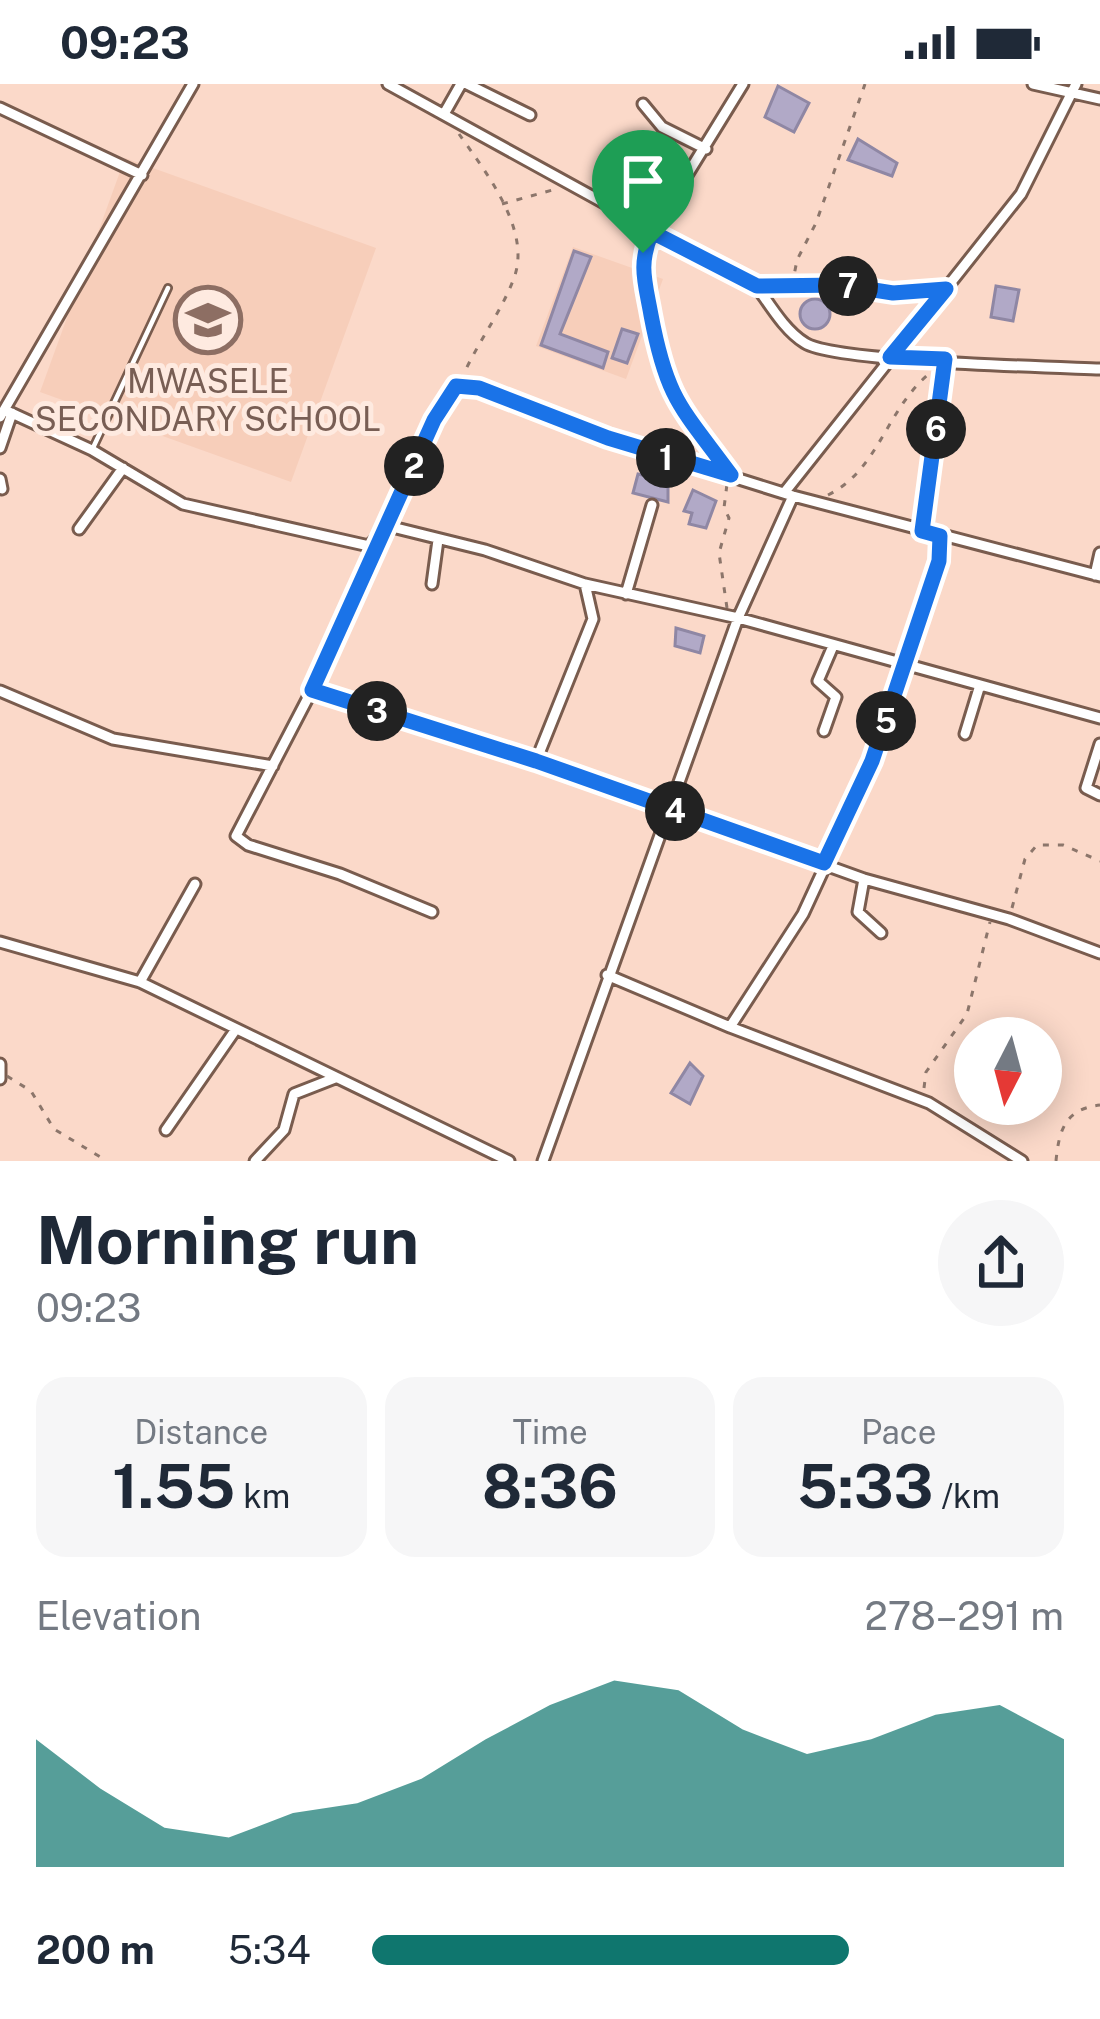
<!DOCTYPE html>
<html lang="en">
<head>
<meta charset="utf-8">
<style>
  :root { --surface:#fff; --page:#f6f6f7; --text:#1f2937; --muted:#747a83; --accent:#0f766e }
  body { margin:0; font-family:"Public Sans",sans-serif; background:var(--page); color:var(--text); height:100vh; display:flex; flex-direction:column; font-size:45px; white-space:nowrap }
  * { box-sizing:border-box; margin:0 }
  p { font-size:39px; color:var(--muted) }
  .icon { flex:none; width:66px; height:66px; fill:none; stroke:currentColor; stroke-width:2; stroke-linecap:round; stroke-linejoin:round }
  .map { position:relative; height:1077px; overflow:hidden }
  .drawer { display:flex; flex-direction:column; background:var(--surface); flex:1 }
  .drawer>* { flex:none }
  .needle { width:78px; rotate:186deg }
  .fabs { position:absolute; left:954px; top:933px; display:grid; gap:24px }
  .fabs a { display:grid; place-items:center; width:108px; height:108px; border-radius:50%; background:var(--surface); box-shadow:0 6px 30px #0003; font-size:60px }
  .pin { position:absolute; display:grid; place-items:center; width:102px; height:102px; color:#fff; margin:-123px -51px; border-radius:50% 50% 50% 0; rotate:-45deg; box-shadow:0 0 12px #0007 }
  .pin .icon { rotate:45deg }
  .km { position:absolute; width:60px; height:60px; margin:-30px; border-radius:50%; background:#222; color:#fff; font-size:33px; line-height:60px; text-align:center }
  .round { display:grid; place-items:center; flex:none; width:126px; height:126px; border-radius:63px; background:var(--page) }
  .headline { display:flex; align-items:center; justify-content:space-between; height:204px; padding:0 36px }
  h1 { font-size:66px; font-weight:700; line-height:90px }
  .figures { display:grid; grid-template-columns:repeat(3,1fr); gap:18px; height:204px; padding:12px 36px }
  .figures div { display:grid; align-content:center; border-radius:30px; background:var(--page); text-align:center }
  .figures b { font-size:60px; font-weight:700 }
  .figures small { font-size:33px; font-weight:400 }
  .figures p { font-size:33px }
  .chart { height:336px; padding:24px 36px }
  .chart p { display:flex; justify-content:space-between }
  .chart svg { width:100%; height:216px; margin-top:12px; fill:var(--accent); opacity:.7 }
  ul { padding:0 36px; list-style:none; font-size:39px }
  li { display:grid; grid-template-columns:192px 144px 1fr; align-items:center; height:90px }
  li i { height:30px; border-radius:15px; background:var(--accent) }
  .status { display:flex; justify-content:space-between; align-items:center; height:84px; padding:0 60px; background:var(--surface); direction:ltr }
  .status svg { height:33px; fill:currentColor }
  .map>svg:first-child { display:block }
  .built { fill:#f7ceba }
  .building { fill:#b1a9c7; stroke:#8f87a4; stroke-width:3 }
  .lines { fill:none; stroke-linecap:round; stroke-linejoin:round }
  .lane-casing { stroke:#795c4e; stroke-width:10 }
  .street-casing { stroke:#795c4e; stroke-width:15 }
  .path { stroke:#8c766b; stroke-width:3; stroke-dasharray:6 9; stroke-linecap:butt }
  .lane { stroke:#fff; stroke-width:4.5 }
  .street { stroke:#fff; stroke-width:9 }
  .route-casing { stroke:#fff; stroke-width:24 }
  .route { stroke:#1a73e8; stroke-width:15 }
  .labels { text-anchor:middle; dominant-baseline:central; stroke-width:10; stroke-linejoin:round; paint-order:stroke }
  .education-label { font-size:33px; fill:#785e54; stroke:#feeae0 }
</style>
</head>
<body>
<div class="status"><b>09:23</b><svg viewBox="0 0 49 12"><path d="M0 12V9h3v3zM5 12V6h3v6zM10 12V3h3v9zM15 12V0h3v12zM26 1h20v11H26zM47 4h2v5h-2z"/></svg></div>
<div class="map">
<svg width="1100" height="1077" viewBox="0 0 1100 1077">
  <rect width="100%" height="100%" fill="#fbd9c9"/>
  <path class="built" d="M125,74L376,164L291,398L40,308Z
    M573,163L663,195L626,295L536,262Z"/>
  <path class="building" d="M778,2L809,19L794,48L765,33Z
    M858,55L897,79L892,92L848,76Z
    M574,167L591,173L560,250L608,268L603,284L541,261Z
    M996,202L1019,206L1013,237L991,233Z
    M800 230a15 15 0 1 1 30 0a15 15 0 1 1-30 0Z
    M622,245L638,250L627,279L612,274Z
    M638,390L668,397V418L633,409Z
    M693,406L716,417L706,444L689,440L692,429L684,427Z
    M676,544L704,552L700,569L675,562Z
    M690,979L703,992L690,1020L671,1009Z"/>
  <g class="lines">
    <g class="lane-casing">
      <path id="lane" d="M652,148C637,181 645,197 652,231C668,317 682,322 731,391
        M92,366L168,204"/>
    </g>
    <g class="street-casing">
      <path id="street" d="M388,0L757,203C770,221 785,247 805,259C835,278 1051,283 1100,285
        M467,0L530,31
        M1033,0L1100,15
        M643,20L662,43L706,65
        M0,24L142,91
        M444,30L461,0
        M652,148L743,0
        M5,326L92,366L183,420L369,462L388,442L449,309L465,301L608,354L793,412L1100,492
        M0,333L193,0
        M0,364L12,329
        M0,395L2,405
        M784,409L1021,110L1076,0
        M388,442L485,466L585,500L738,534L1100,634
        M79,445L123,384
        M940,452L939,477L921,537L852,724L803,830L730,943L929,1019L1022,1077
        M377,459L312,606L236,752L248,761L340,790L432,828
        M1095,491L1100,469
        M432,500L438,456
        M626,510L652,421
        M312,606L536,677L864,795L1009,835L1100,869
        M0,607L113,655L273,682
        M824,647L836,613L818,597L833,562
        M965,650L980,601
        M1100,660L1086,704L1100,711
        M536,677L593,535L585,500
        M864,795L858,828L881,849
        M0,858L140,898L509,1077
        M607,891L730,943
        M140,898L195,800
        M0,980V995
        M166,1046L234,948
        M255,1077L284,1046L294,1010L335,994
        M543,1077L738,534L793,412"/>
    </g>
    <path class="path" d="M459,50C485,87 532,146 514,194C501,229 477,259 462,294
      M502,120L556,105
      M792,202L797,176L816,139L865,0
      M769,203L932,207
      M828,411C879,386 886,325 930,289
      M923,439L943,288
      M727,524L719,469L729,434L724,424L727,400
      M1012,824L1025,775L1037,761H1063L1100,777
      M7,992L31,1007L54,1045L107,1077
      M924,1004L926,988L967,930L990,838
      M1056,1077C1059,1046 1065,1025 1100,1021"/>
    <use href="#lane" class="lane"/>
    <use href="#street" class="street"/>
  </g>
  <g class="lines">
    <g class="route-casing">
      <path id="route" d="M652,148L757,202L842,201L893,209L946,205L890,273L945,275L922,447L940,452L939,477L872,677L824,779L536,677L312,606L434,336L456,302L479,304L608,354L731,391C681,323 667,316 651,231C645,197 638,181 652,148Z"/>
    </g>
    <use href="#route" class="route"/>
  </g>
  <defs>
    <g id="school-ring" transform="scale(3.45)"><circle r="9.5" fill="#feeae0" stroke="#8d6e63" stroke-width="1.5"/><path d="M0-5L7-2L0 1L-7-2ZM-4 1L0 2.5L4 1V4Q0 6-4 4Z" fill="#8d6e63"/></g>
  </defs>
  <g fill-rule="evenodd">
    <use href="#school-ring" x="208" y="236"/>
  </g>
  <g class="labels">
    <g class="education-label">
      <text x="208" y="297">MWASELE<tspan x="208" dy="38">SECONDARY SCHOOL</tspan></text>
    </g>
  </g>
</svg>
<div class="fabs">
<a><svg class="needle" viewBox="-14 -14 28 28"><path d="M0-13l5 13h-10z" fill="#e53935"/><path d="M0 13l5-13h-10z" fill="#747a83"/></svg></a>
</div>
<div class="pin" style="left:643px;top:169px;background:#1e9e55"><svg class="icon" aria-label="arrive" viewBox="0 0 24 24"><path d="M6 21V4h12l-3 4 3 4H6"/></svg></div>
<b class="km" style="left:666px;top:374px">1</b>
<b class="km" style="left:414px;top:382px">2</b>
<b class="km" style="left:377px;top:627px">3</b>
<b class="km" style="left:675px;top:727px">4</b>
<b class="km" style="left:886px;top:637px">5</b>
<b class="km" style="left:936px;top:345px">6</b>
<b class="km" style="left:848px;top:202px">7</b>
</div>
<section class="drawer">
<div class="headline"><div><h1>Morning run</h1><p>09:23</p></div><a class="round"><svg class="icon" aria-label="share" viewBox="0 0 24 24"><path d="M12 15V3M7 8l5-5 5 5M5 13v7h14v-7"/></svg></a></div>
<div class="figures">
<div><p>Distance</p><b>1.55<small> km</small></b></div>
<div><p>Time</p><b>8:36</b></div>
<div><p>Pace</p><b>5:33<small> /km</small></b></div>
</div>
<div class="chart"><p><span>Elevation</span>278–291 m</p>
<svg viewBox="0 0 160 44" preserveAspectRatio="none"><path d="M0 44V18L10 28L20 36L30 38L40 33L50 31L60 26L70 18L80 11L90 6L100 8L110 16L120 21L130 18L140 13L150 11L160 18V44z"/></svg>
</div>
<ul>
<li><b>200 m</b>5:34<i style="width:69%"></i></li>
</ul>
</section>
</body>
</html>
